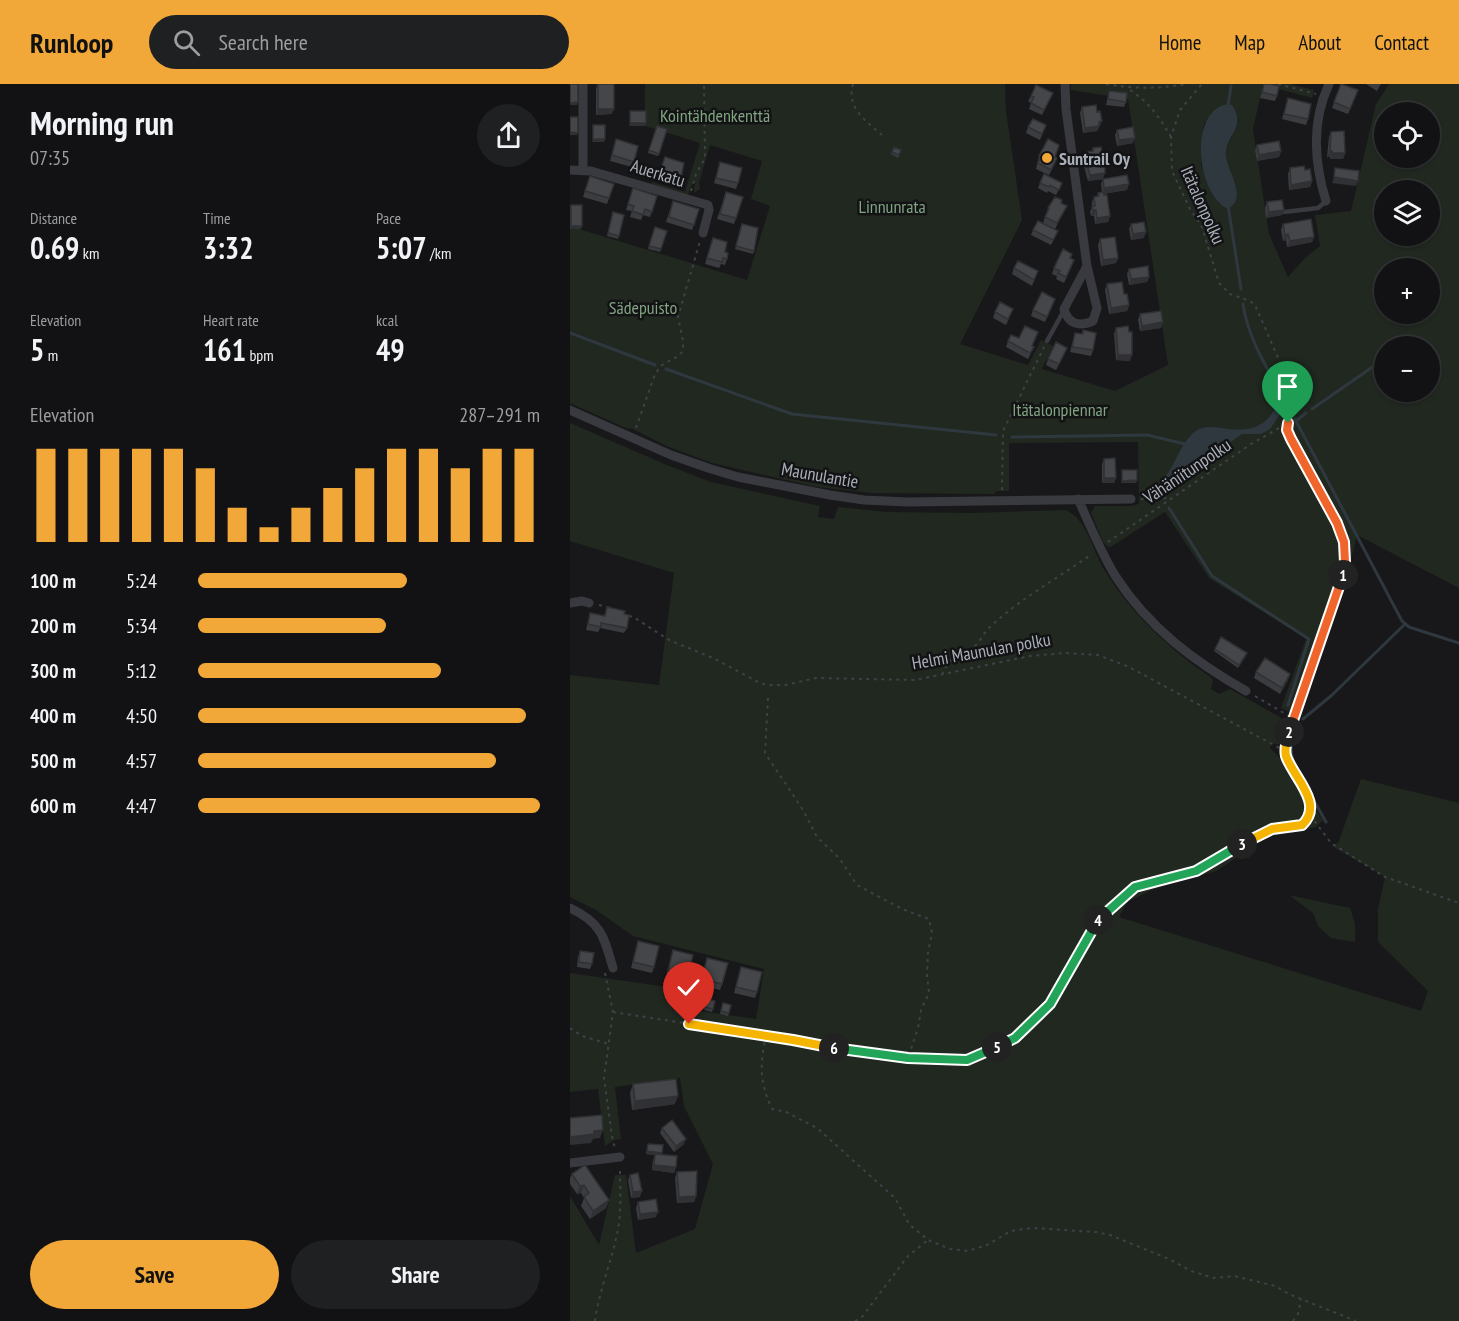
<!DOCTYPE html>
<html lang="en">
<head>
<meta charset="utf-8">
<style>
  :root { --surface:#121214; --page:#1f2022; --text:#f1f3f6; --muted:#9c9ea0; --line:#313234; --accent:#f1a838 }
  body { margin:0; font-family:"PT Sans Narrow",sans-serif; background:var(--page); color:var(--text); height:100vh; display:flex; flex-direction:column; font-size:22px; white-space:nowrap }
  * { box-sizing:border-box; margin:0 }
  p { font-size:20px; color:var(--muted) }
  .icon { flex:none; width:33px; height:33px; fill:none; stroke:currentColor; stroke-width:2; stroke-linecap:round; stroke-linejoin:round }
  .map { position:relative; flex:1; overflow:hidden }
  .side { display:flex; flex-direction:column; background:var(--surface); width:570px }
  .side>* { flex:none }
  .tools { position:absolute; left:804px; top:18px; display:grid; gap:12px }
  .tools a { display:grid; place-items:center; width:66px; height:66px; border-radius:50%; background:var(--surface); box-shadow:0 2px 4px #0004,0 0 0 2px var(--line); font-size:30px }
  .pin { position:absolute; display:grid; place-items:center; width:51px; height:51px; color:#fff; margin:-62px -26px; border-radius:50% 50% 50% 0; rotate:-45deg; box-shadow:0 0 6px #0007 }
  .pin .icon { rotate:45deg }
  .km { position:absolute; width:30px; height:30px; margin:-15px; border-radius:50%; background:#222; color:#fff; font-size:16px; line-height:30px; text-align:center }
  .round { display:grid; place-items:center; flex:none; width:63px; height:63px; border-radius:32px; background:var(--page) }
  .summary { display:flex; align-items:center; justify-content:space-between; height:102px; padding:0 30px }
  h1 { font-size:33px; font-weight:700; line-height:45px }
  .stats { display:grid; grid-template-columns:repeat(3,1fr); gap:9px; height:102px; padding:6px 30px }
  .stats div { display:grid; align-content:center }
  .stats b { font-size:30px; font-weight:700 }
  .stats small { font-size:16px; font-weight:400 }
  .stats p { font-size:16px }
  .chart { height:168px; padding:12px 30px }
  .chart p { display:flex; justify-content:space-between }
  .chart svg { width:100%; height:108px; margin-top:6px; stroke:var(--accent); stroke-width:6 }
  .action { display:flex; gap:12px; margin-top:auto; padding:12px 30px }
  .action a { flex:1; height:69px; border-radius:36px; background:var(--accent); color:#111; font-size:24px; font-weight:700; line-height:69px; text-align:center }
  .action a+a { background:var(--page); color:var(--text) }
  ul { padding:0 30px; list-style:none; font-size:20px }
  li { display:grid; grid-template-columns:96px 72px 1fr; align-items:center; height:45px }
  li i { height:15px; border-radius:8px; background:var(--accent) }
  header { display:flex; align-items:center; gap:36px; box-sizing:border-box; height:84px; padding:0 30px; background:var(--accent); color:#111 }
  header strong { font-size:28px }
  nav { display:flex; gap:33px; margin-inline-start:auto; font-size:21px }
  .search { width:420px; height:54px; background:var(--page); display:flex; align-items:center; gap:15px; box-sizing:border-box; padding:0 21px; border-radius:33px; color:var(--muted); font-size:22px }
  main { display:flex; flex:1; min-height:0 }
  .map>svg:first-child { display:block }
  .green { fill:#202820; fill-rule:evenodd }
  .water { fill:#2e383e }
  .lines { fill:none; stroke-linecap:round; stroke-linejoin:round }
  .stream { stroke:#2e383e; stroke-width:3 }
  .path { stroke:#3f4146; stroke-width:2; stroke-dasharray:3 4.5; stroke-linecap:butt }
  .service { stroke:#393a3f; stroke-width:4.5 }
  .minor { stroke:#393a3f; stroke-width:9 }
  .wall { fill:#3a3c40 }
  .shaded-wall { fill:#303134 }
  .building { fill:#44464a; stroke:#303134; stroke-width:1.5 }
  .split-1-casing { stroke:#fff; stroke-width:12 }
  .split-2-casing { stroke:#fff; stroke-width:12 }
  .split-3-casing { stroke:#fff; stroke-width:12 }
  .split-4-casing { stroke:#fff; stroke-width:12 }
  .split-5-casing { stroke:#fff; stroke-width:12 }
  .split-6-casing { stroke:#fff; stroke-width:12 }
  .split-7-casing { stroke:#fff; stroke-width:12 }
  .split-1 { stroke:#f0652b; stroke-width:8 }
  .split-2 { stroke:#f0652b; stroke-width:8 }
  .split-3 { stroke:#f5b400; stroke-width:8 }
  .split-4 { stroke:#22a559; stroke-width:8 }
  .split-5 { stroke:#22a559; stroke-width:8 }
  .split-6 { stroke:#22a559; stroke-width:8 }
  .split-7 { stroke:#f5b400; stroke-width:8 }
  .poi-dot { fill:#f1a838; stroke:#131315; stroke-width:2 }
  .labels { text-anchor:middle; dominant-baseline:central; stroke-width:5; stroke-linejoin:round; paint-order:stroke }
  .park-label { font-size:18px; fill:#81a481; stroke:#131315 }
  .poi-label { font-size:18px; font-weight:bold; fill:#aab0b9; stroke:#131315; text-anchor:start }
  .street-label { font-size:18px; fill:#aab0b9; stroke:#131315 }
</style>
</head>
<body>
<header>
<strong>Runloop</strong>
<div class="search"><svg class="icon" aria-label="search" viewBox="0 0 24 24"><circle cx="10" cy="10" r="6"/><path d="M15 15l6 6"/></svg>Search here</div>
<nav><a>Home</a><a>Map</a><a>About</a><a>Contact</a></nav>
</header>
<main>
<section class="side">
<div class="summary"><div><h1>Morning run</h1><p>07:35</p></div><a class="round"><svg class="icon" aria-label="share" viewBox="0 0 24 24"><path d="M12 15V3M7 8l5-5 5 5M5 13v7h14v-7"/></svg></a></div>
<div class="stats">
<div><p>Distance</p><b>0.69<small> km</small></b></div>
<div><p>Time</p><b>3:32</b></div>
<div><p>Pace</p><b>5:07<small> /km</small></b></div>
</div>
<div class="stats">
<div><p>Elevation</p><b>5<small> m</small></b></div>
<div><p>Heart rate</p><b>161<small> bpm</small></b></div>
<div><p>kcal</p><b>49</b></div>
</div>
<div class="chart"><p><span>Elevation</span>287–291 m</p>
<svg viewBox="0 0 160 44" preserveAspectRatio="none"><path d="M5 44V6M15 44V6M25 44V6M35 44V6M45 44V6M55 44V14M65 44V30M75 44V38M85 44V30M95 44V22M105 44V14M115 44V6M125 44V6M135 44V14M145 44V6M155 44V6"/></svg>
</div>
<ul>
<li><b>100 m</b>5:24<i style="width:61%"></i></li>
<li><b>200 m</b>5:34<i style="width:55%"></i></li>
<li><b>300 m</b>5:12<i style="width:71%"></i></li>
<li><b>400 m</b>4:50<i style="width:96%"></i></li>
<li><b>500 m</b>4:57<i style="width:87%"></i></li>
<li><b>600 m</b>4:47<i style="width:100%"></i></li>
</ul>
<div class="action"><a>Save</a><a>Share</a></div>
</section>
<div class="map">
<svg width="889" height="1237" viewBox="0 0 889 1237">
  <rect width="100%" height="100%" fill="#18181a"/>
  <path class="green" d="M75,0H435L436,27L452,136L390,260L458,281L471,256L483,262L472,285L545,307L598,281L558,15L501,6V0H721L744,6L742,14L693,1L683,45L699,150L718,193L735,174L750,162L745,131L781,127L806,20L819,0H889V504L787,451L775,500L730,626L722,623L720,628L711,624L736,555L639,494L595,428L539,464L533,458L521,429L525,422H561L569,420L568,358L439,359V407H427L424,410L301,409L247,403L142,379L99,363L61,344L58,345L0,319V145H9L177,196L200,122L181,115L192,77L140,61L129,99L130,105L124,109L125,99L123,98L118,111L81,100L82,98L115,108L130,59L75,42ZM814,28H860V74H814ZM669,35C667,49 653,61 656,76C660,92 672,106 663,122L649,119L641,108L631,81L633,45L635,38ZM814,106H860V152H814ZM814,184H860V230H814ZM814,262H860V308H814Z
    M0,339L97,381L141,398L250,422L248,433L264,435L268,423L317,428L402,429L495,426C517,434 523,468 535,487C562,530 597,563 639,592L643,596L641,605L649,610L660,605L717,637L712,661L702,659L700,664L712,676L753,736L746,743L698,753L646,787L588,803L557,818L549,833L851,927L858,907L808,858V825L815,793L762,762L768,759L791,695L889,719V1237H0V1112L29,1161L45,1091H56L66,1169L125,1145L143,1080L114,1022L110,994L45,1003L51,1055L44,1056L35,1062L28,1005L0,1008V889L104,904L101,923L186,935L194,885L63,852L26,826L0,813V591L89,601L104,489L0,457Z
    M719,811L780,824L785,839V858L761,854L748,842L743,829Z"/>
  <path class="water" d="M658,20L662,21C678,45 654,51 656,73C658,88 678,114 658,125C626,111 618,26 658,20Z
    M711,313L716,322L700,345L691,350H672L639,373L606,401L595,396L594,394C607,379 611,355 629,345C637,342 644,343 652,344C684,349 698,343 711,313Z"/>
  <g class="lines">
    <path class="stream" d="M658,22L661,2
      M658,121L671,205
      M673,220C678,257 702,292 719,324
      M0,249L85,281
      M833,262L847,253
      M96,285L222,330L426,351
      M742,325L814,275
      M725,335L726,337L736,329
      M726,337L832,537L839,543L889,559
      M442,353L577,351L615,360
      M599,424L642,492L739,555L718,621
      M733,635L762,611L834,541
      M727,645L721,665L723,679L756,738"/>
    <path class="path" d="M283,0C276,24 296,37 312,51
      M536,0C564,5 588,5 616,0
      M708,0L746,10
      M560,6C579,18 590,34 601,53
      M121,107L126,90L135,74L134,0
      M66,344L85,290L92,281L110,271L113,266V257L108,233L130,157
      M432,406L433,347L474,263
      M571,415L601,414
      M538,458L681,360L718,339
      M29,521L41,524
      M52,529L65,534L99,556L143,574L190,599L199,601H215L246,594L345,596L460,572L496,569L528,571L559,583L715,667
      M372,591C380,569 392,573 406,561C411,556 414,548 420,543C451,514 488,494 522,470
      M685,612L724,635
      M198,614L195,669L233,726L247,753L270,775L287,801L332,825L359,835L362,849L358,868L357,892L359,909L351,926L348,944L338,974
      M740,731L761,759L815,793L889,819
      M35,889L43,928L34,994L43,1059L46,1064
      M43,928L223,956L272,966L338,974L397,976L445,954L480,920L530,832L565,803L626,787L691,749C702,745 726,744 732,740C756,726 722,688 717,673C715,669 715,664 716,660L772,494C774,482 776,469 773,457C765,423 734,382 718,349C716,336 728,328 726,315L685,221L680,217L660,210L649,199L632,143L620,125L602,87L601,53L610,26L632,0
      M0,944L12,952L39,960
      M196,951C190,981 189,997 202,1025L216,1028L247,1044L325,1114L339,1140L358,1156L380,1165L398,1167L417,1161L441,1147L462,1144L526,1148L540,1151L599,1175L621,1187L644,1194L664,1192L705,1202L721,1211L786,1237
      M25,1237C29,1207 41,1179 47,1150C52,1128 50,1106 50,1084
      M285,1237L292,1233L338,1172L358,1156
      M723,1237L728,1230L731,1215"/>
    <path class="service" d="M714,128L748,124L756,117
      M477,257L493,228"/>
    <path class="minor" d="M13,0V86
      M495,0L496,25L517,182L527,224L523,237C509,243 498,240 494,225L517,182
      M0,86L21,87L138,121L139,126L133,149
      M756,117C744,78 741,38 759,0
      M0,326L101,371L141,385L168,393L260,411L294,416L338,418L561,415
      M508,415C520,441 531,469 546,493C579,544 625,578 676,607
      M0,519L12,517L19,519
      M0,824C32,839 34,853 43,884
      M0,1079L50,1073"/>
  </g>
  <path class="wall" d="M27,0L42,30L26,31V5Z
    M694,0L707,12L705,17L690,14Z
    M771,0L788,6L778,30L762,24Z
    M796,0H811L807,7Z
    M539,7L556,18L554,23L536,21Z
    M483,9L472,31L459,25L461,19L458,17L461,12Z
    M718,14L738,35L736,41L712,35Z
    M512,23L527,28L532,37L527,47L513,49L510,29Z
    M476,41L470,56L456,49L458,43Z
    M87,42L97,45L88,72L78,69Z
    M547,46L563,59L547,62L545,51Z
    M761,48L775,69L773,75H760V73H757L759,53Z
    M44,61L68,62L62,83L40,77Z
    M687,61L711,67L709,73L687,77L685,66Z
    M324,63L331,66L328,74L321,70Z
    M523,64L533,95L518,97L513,79L516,68L522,67Z
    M469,72L485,73V80L479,91L466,85Z
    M95,73L111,94L109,99L88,93Z
    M150,78L168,99L166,105L144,99Z
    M720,84L735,86L742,97L740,103L719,106L718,90Z
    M20,92L44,100L37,120L13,113Z
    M533,95L557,106L533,110L540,132L538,138L525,140L524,132H521L520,128L522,123V118L524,113L527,112L528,109L532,108L531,100Z
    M470,99H492L486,111L478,107L477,109L468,104Z
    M63,104L87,112L80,133L73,131L71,136L60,133L62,127L56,126Z
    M173,113L164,140L147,135L154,114Z
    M103,117L129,125L122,146L96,138Z
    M697,118L714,126L712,131L696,134L695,124Z
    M491,119L497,122L485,145L473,139L478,124Z
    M1,121L11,145H0V124Z
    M43,128L54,131L48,155L37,152Z
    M172,140L184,167L183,170L165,165Z
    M561,140L574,154L561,156L559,145Z
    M713,140L744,153L742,158L717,163L716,156L713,157L711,146Z
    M85,143L97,147L90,168L78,165Z
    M463,146L486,152L481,161L461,151Z
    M530,155L548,174L546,179L531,182L528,161Z
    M141,160L155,168L157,175L155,181L151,180L149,184L135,180Z
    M502,170L501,175L502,182L494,199L486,195L487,192L482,190L484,184Z
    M444,184L468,187L462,202L442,190Z
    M559,185L579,193L577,198L559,201L557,190Z
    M537,200L554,210L559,221L557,227L539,230L535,206Z
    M485,215L475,238L461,232L463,226Z
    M425,228L441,230L436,241L423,234Z
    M570,230L591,244L570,247L568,236Z
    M546,244L560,277L546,276L544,250Z
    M513,246L523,266L521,272L500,268L505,249L512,250Z
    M449,254H466L462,262L464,263L458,275L436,263L438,257Z
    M497,264L486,286L476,281L478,275Z
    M534,375L546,394L544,399H532V380Z
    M37,523L54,530L57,544L54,549L30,544L28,548L16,546L20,529L34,532Z
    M645,565L676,572L668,584L644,567Z
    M686,588L718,596L710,610L684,594Z
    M68,857L84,883L82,889L61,884Z
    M103,866L118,892L116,897L96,892Z
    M10,867L22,880L20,885L7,883L8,873Z
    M137,874L152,900L150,906L130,901Z
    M171,883L187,908L185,914L164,909Z
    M106,908L114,910L110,921L102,919Z
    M121,912L129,914L126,925L118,923Z
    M137,915L145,917L142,928L134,926Z
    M153,919L161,921L158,932L150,930Z
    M63,1000L105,1020L62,1026L60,1009Z
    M92,1044L114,1060L104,1068L90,1049Z
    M78,1060L92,1069L91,1071L106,1083L104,1089L82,1086L83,1076L85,1071L76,1070Z
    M107,1088L126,1112L124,1118L107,1119L105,1094Z
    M2,1090L39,1116L36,1124L20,1135L11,1122L14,1114L11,1109L7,1110L0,1100V1094Z
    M60,1091L70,1113L61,1114L58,1096Z
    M68,1118L86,1133L68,1136L66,1124Z"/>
  <path class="shaded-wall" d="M8,18L7,21H0V19Z
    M28,25H44L42,30L26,31Z
    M532,37L527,47L513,49L515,44Z
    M60,39H76L75,42H59Z
    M0,48L8,49L7,51H0Z
    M565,54L563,59L547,62L549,56Z
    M23,55H35L34,58H22Z
    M711,67L709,73L687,77L689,71Z
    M760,67H762L760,73H757Z
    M762,69H775L773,75H760Z
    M535,89L533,95L518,97L520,91Z
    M764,93L788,97L786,102L762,99Z
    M742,97L740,103L719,106L721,101Z
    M559,100L557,106L532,110L534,104Z
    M523,126H526L524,132H521Z
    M714,126L712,131L696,134L699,128Z
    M540,132L538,138L525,140L527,134Z
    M1,142H12L11,145H0Z
    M576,148L574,154L561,156L563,150Z
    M718,150L716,156L713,157L715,151Z
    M744,153L742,158L717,163L720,157Z
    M548,174L546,179L531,182L533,176Z
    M579,193L577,198L559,201L561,195Z
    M559,221L557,227L539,230L541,224Z
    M593,238L591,244L570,247L572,242Z
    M548,271H562L560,277L546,276Z
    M534,394H546L544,399H532Z
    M567,396L566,399H551L552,397Z
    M720,590L718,596L710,610L712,604Z
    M108,1012L105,1020L62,1026L65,1017Z
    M33,1046L30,1054L23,1055L21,1059L0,1061V1053L24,1047Z
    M116,1055L114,1060L104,1068L106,1062Z
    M77,1067L92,1069L91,1072L76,1070Z
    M84,1081L106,1083L104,1089L82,1086Z
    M14,1101L11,1109L7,1110L10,1102Z
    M72,1107L70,1113L61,1114L63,1108Z
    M126,1112L124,1118L107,1119L109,1113Z
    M39,1116L36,1124L20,1135L23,1127Z
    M88,1128L86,1133L68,1136L70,1130Z"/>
  <path class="building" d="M0,0H8V18L0,19Z
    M28,0H44V25H28Z
    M694,0H700L709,2L707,12L692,8Z
    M771,0L788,6L780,25L764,18Z
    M466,1L483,9L474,26L461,19L464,13L461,12Z
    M539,7L557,9L556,18L538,15Z
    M718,14L741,20L738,35L714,30Z
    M526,21L527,28L530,27L532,37L529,38V42L515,44L512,23Z
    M60,27H76V39H60Z
    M0,33H8V49L0,48Z
    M463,35L476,41L472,50L458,43Z
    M23,41H35V55H23Z
    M87,42L97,45L89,70L79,66Z
    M563,43L565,54L549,56L547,46Z
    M774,47L775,69H762V67H760L761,48Z
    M46,55L68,62L64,78L42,71Z
    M478,55L489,61L485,73L487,74L481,86L468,79L471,73L469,72Z
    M709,57L711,67L689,71L687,61Z
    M324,63L331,66L329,71L322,68Z
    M531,63L533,77H535V89L520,91L515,74L517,73L516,68L523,67V64Z
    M95,73L114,79L111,94L90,87Z
    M150,78L172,84L168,99L146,94Z
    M734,82L735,86L740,85L742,97L721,101L720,84Z
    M765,84L789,87L788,97L764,93Z
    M474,90L492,99L489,106L480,101L479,103L470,99Z
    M557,91L559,100L534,104L533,95Z
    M20,92L44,100L39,114L15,107Z
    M63,104L87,112L82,128L75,125L73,131L62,127L64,122L58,120Z
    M156,108L173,113L166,134L150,130Z
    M533,108L534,111H537L540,132L527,134L526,126H523L522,122H525L524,113L529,112L528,109Z
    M485,113L492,116L491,119L497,122L487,139L475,133L479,125L478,124Z
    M712,116L714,126L699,128L697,118Z
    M103,117L129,125L124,141L99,133Z
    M1,121H12V142H1Z
    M43,128L54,131L49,152L38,149Z
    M741,135L744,153L720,157L718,150L715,151L713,140Z
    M468,137L488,147L483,156L463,146Z
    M574,138L576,148L563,150L561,140Z
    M172,140L188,144L184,167L166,162Z
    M85,143L97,147L91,165L79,162Z
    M545,153L548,174L533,176L530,155Z
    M143,154L157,158L155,168L158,169L157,175L153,174L152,178L137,174Z
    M493,165L502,170L500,174L504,176L496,193L488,189L490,187L484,184Z
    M448,177L468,187L464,196L444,184Z
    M578,182L579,193L561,195L559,185Z
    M552,198L554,210H557L559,221L541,224L537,200Z
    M472,208L485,215L477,233L463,226Z
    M430,218L443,225L438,235L425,228Z
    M591,227L593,238L572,242L570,230Z
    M455,242L468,248L462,262L464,263L460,269L438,257L441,251L449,254Z
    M558,242L559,248H562V271H548L546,244Z
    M513,246L526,249L523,266L502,263L505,249L513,250Z
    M486,258L497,264L489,280L478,275Z
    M545,374L546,394H534V375Z
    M552,386H567V396L552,397Z
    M37,523L55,527L54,530L59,531L57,544L31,539V543L18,540L20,529L35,532Z
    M651,553L677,569L669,581L645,565Z
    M695,574L720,590L712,604L686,588Z
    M68,857L89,862L84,883L63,878Z
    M103,866L123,871L118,892L98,887Z
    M10,867L24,869L22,880L9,878Z
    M137,874L158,879L152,900L132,895Z
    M171,883L192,888L187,908L166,903Z
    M106,908L114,910L111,918L104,916Z
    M121,912L129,914L127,922L119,920Z
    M137,915L145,917L143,925L135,923Z
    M153,919L161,921L159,929L151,927Z
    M106,995L108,1012L65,1017L63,1000Z
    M32,1031L33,1046L24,1047V1050L0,1053V1034Z
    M102,1036L116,1055L106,1062L92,1044Z
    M78,1060L93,1061L92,1069L77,1067Z
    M85,1070L107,1072L106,1083L84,1081Z
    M15,1081L39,1116L23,1127L14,1113L19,1109L14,1101L10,1102L2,1090Z
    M127,1087L126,1112L109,1113L107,1088Z
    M68,1089L72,1107L63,1108L60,1091Z
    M86,1115L88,1128L70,1130L68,1118Z"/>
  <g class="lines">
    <g class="split-1-casing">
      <path id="split-1" d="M718,339L717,346L721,355L767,439L774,458L775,478L773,491"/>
    </g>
    <g class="split-2-casing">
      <path id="split-2" d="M719,648L773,491"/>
    </g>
    <g class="split-3-casing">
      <path id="split-3" d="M672,760L702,745L732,741C755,720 723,693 716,672C714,664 717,655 719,648"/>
    </g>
    <g class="split-4-casing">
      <path id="split-4" d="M528,836L565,803L626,787L672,760"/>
    </g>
    <g class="split-5-casing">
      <path id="split-5" d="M427,963L445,954L480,920L528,836"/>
    </g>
    <g class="split-6-casing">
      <path id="split-6" d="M264,964L338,974L397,976L427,963"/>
    </g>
    <g class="split-7-casing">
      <path id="split-7" d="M119,940L223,956L264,964"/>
    </g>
    <use href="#split-1" class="split-1"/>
    <use href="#split-2" class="split-2"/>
    <use href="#split-3" class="split-3"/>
    <use href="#split-4" class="split-4"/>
    <use href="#split-5" class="split-5"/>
    <use href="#split-6" class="split-6"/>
    <use href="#split-7" class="split-7"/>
  </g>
  <circle class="poi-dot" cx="477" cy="74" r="6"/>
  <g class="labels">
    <g class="park-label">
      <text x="145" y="31">Kointähdenkenttä</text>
      <text x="322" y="122">Linnunrata</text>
      <text x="73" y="223">Sädepuisto</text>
      <text x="490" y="325">Itätalonpiennar</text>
    </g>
    <g class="poi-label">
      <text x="489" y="74">Suntrail Oy</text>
    </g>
    <g class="street-label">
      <text transform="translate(88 89) rotate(17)">Auerkatu</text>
      <text transform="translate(633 121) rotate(66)">Itätalonpolku</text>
      <text transform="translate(617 387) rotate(-34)">Vähäniitunpolku</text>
      <text transform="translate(250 391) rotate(10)">Maunulantie</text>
      <text transform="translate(411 567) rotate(-10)">Helmi Maunulan polku</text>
    </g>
  </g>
</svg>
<div class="tools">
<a><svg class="icon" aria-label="locate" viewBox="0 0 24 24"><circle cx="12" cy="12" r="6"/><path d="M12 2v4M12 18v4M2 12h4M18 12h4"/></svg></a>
<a><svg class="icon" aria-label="layers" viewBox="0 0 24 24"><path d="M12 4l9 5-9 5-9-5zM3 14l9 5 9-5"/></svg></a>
<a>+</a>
<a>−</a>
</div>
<div class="pin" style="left:718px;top:339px;background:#1e9e55"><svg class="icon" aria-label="arrive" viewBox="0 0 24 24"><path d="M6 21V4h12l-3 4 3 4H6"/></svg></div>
<div class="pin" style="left:119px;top:940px;background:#d93025"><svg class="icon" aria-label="check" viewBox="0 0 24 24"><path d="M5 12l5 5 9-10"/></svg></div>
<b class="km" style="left:773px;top:491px">1</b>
<b class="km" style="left:719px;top:648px">2</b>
<b class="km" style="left:672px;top:760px">3</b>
<b class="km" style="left:528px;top:836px">4</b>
<b class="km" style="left:427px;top:963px">5</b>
<b class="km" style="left:264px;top:964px">6</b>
</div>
</main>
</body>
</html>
